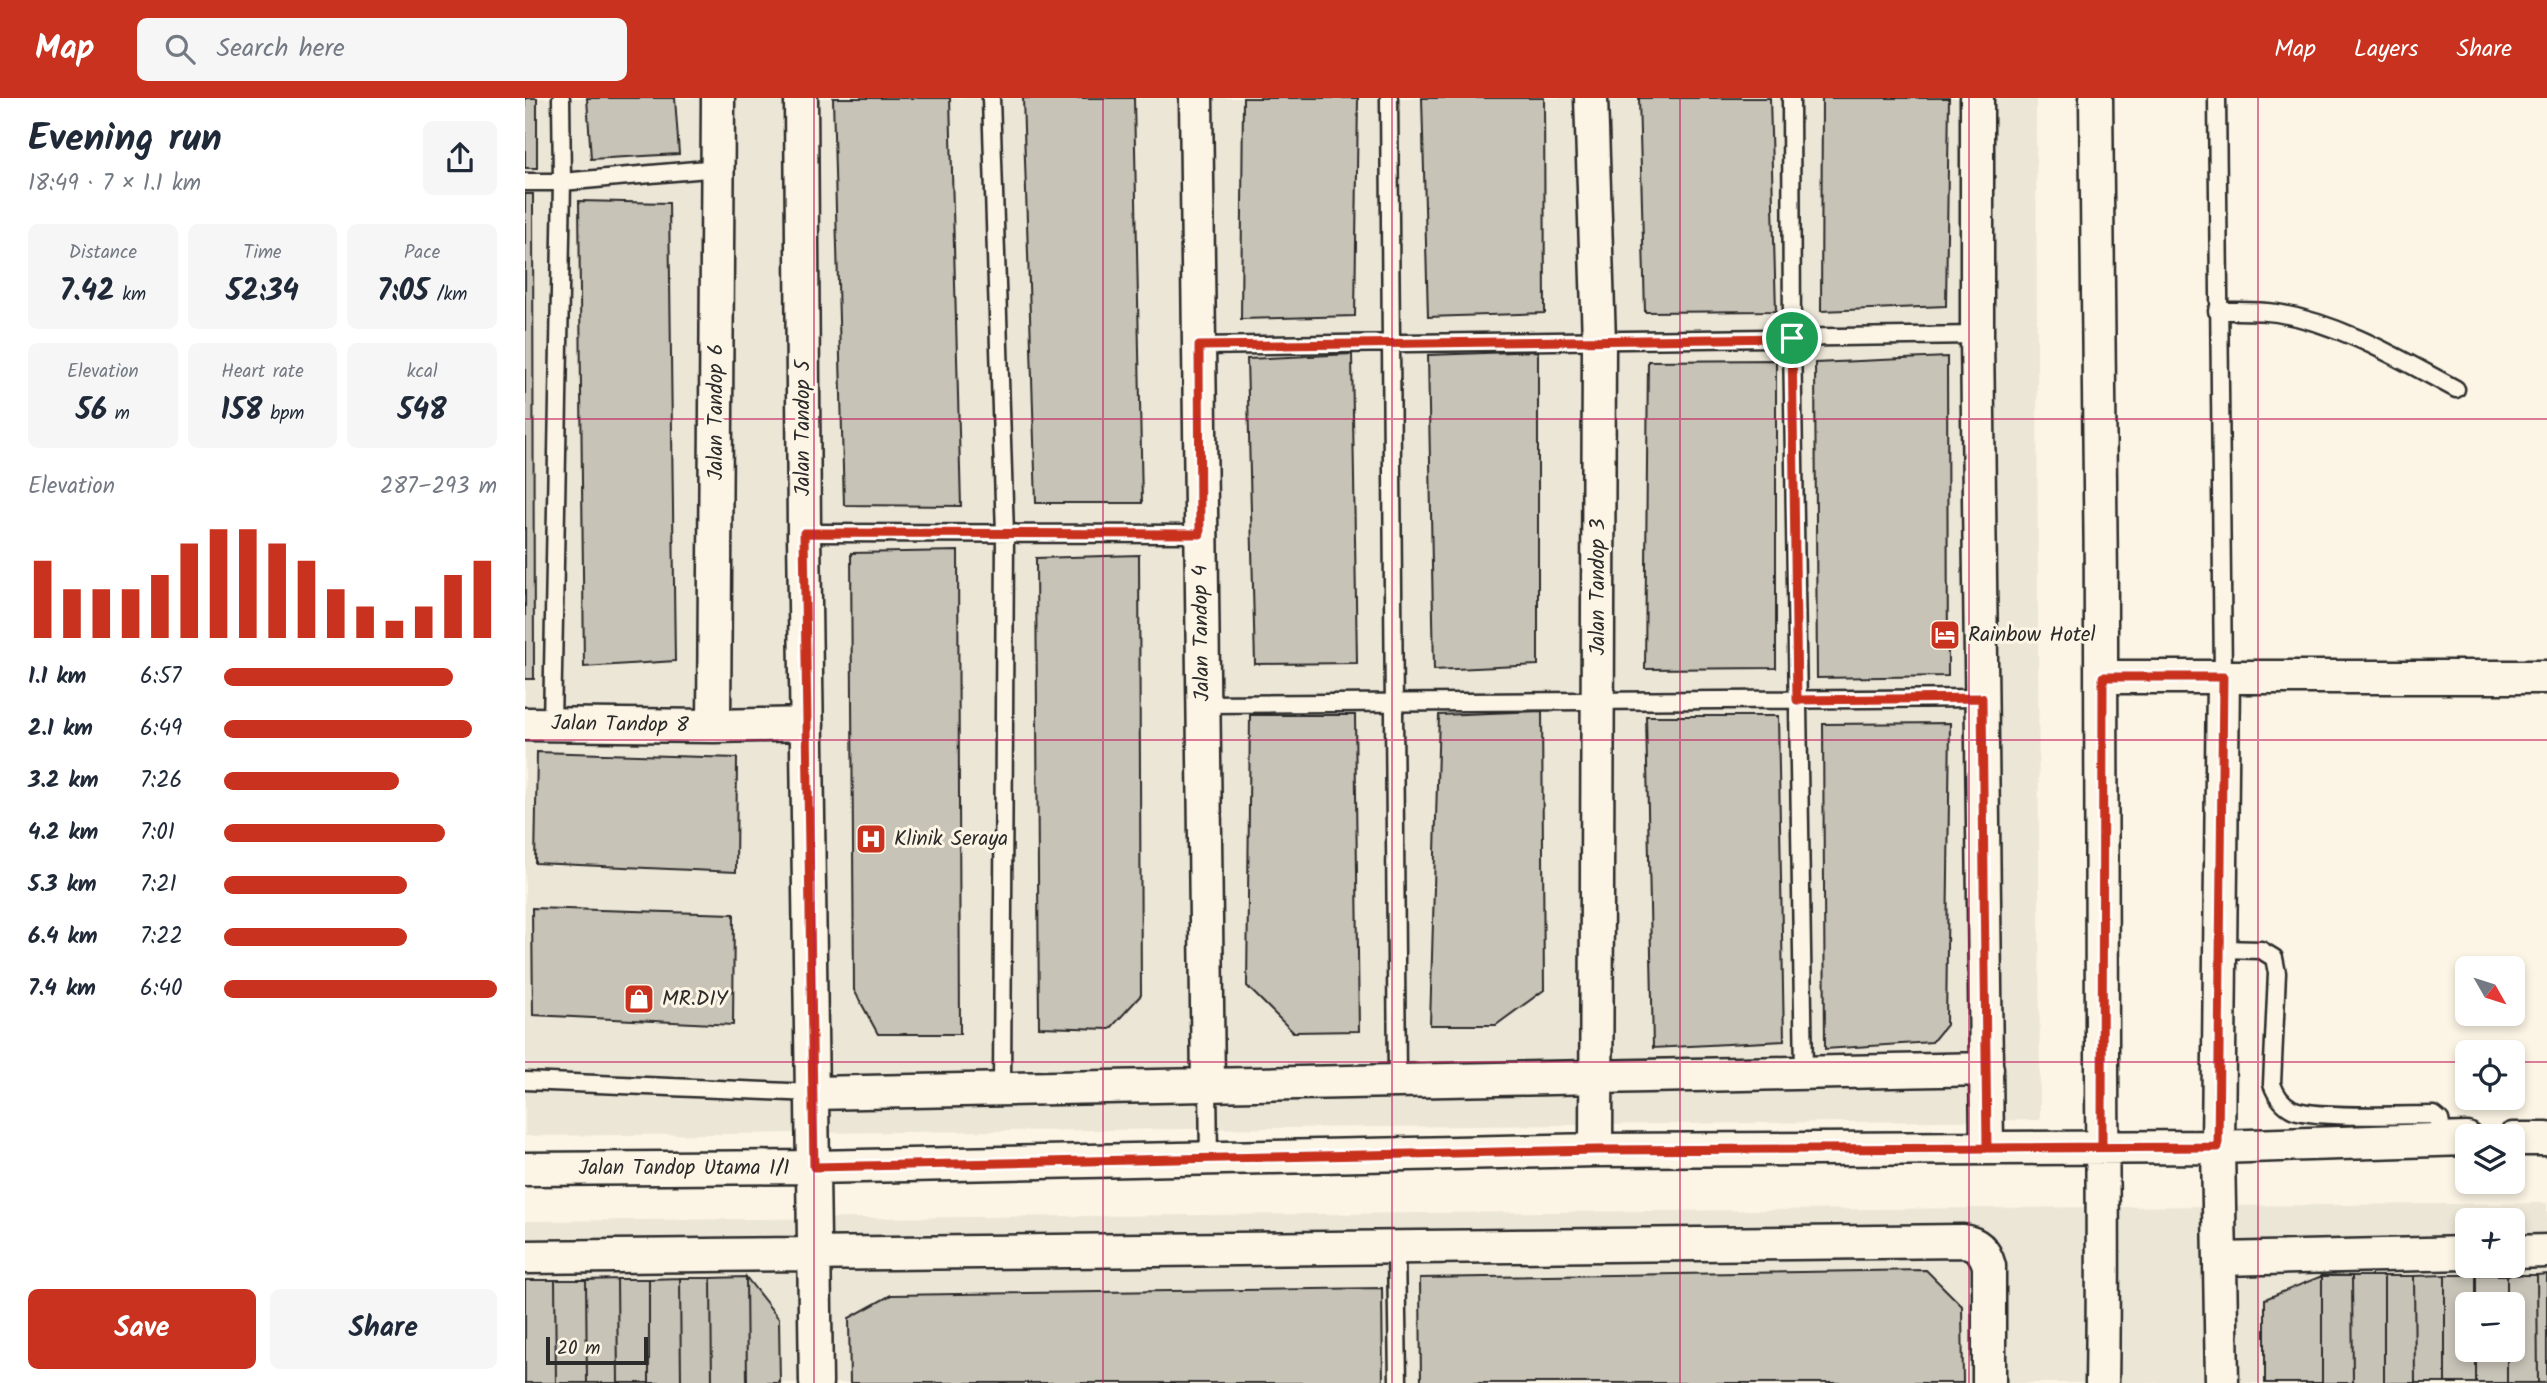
<!DOCTYPE html>
<html lang="en">
<head>
<meta charset="utf-8">
<style>
  :root { --surface:#fff; --page:#f6f6f7; --text:#1f2937; --muted:#747a83; --accent:#c8321e }
  body { margin:0; font-family:Kalam,sans-serif; background:var(--page); color:var(--text); height:100vh; display:flex; flex-direction:column; font-size:26px; white-space:nowrap }
  * { box-sizing:border-box; margin:0 }
  p { font-size:23px; color:var(--muted) }
  .icon { flex:none; width:38px; height:38px; fill:none; stroke:currentColor; stroke-width:2; stroke-linecap:round; stroke-linejoin:round }
  .map { position:relative; flex:1; overflow:hidden }
  .drawer { display:flex; flex-direction:column; background:var(--surface); width:525px }
  .drawer>* { flex:none }
  .needle { width:46px; rotate:129deg }
  .tools { position:absolute; left:1930px; top:858px; display:grid; gap:14px }
  .tools a { display:grid; place-items:center; width:70px; height:70px; border-radius:10px; background:var(--surface); box-shadow:0 4px 10px #0003; font-size:35px }
  .scale { position:absolute; left:21px; bottom:18px; width:102px; box-sizing:border-box; padding-left:7px; border:4px solid #2b2b2b; border-top:0; font-size:19px; line-height:24px; white-space:nowrap; color:#2b2b2b; -webkit-text-stroke:5px #fcf5e5; paint-order:stroke }
  .pin { position:absolute; display:grid; place-items:center; width:60px; height:60px; color:#fff; margin:-30px; border:4px solid #fff; border-radius:50%; box-shadow:0 2px 7px #0007 }
  .round { display:grid; place-items:center; flex:none; width:74px; height:74px; border-radius:10px; background:var(--page) }
  .headline { display:flex; align-items:center; justify-content:space-between; height:119px; padding:0 28px }
  h1 { font-size:38px; font-weight:700; line-height:52px }
  .figures { display:grid; grid-template-columns:repeat(3,1fr); gap:10px; height:119px; padding:7px 28px }
  .figures div { display:grid; align-content:center; border-radius:10px; background:var(--page); text-align:center }
  .figures b { font-size:30px; font-weight:700 }
  .figures small { font-size:19px; font-weight:400 }
  .figures p { font-size:19px }
  .chart { height:196px; padding:14px 28px }
  .chart p { display:flex; justify-content:space-between }
  .chart svg { width:100%; height:126px; margin-top:7px; stroke:var(--accent); stroke-width:6 }
  .action { display:flex; gap:14px; margin-top:auto; padding:14px 28px }
  .action a { flex:1; height:80px; border-radius:10px; background:var(--accent); color:#fff; font-size:28px; font-weight:700; line-height:80px; text-align:center }
  .action a+a { background:var(--page); color:var(--text) }
  ul { padding:0 28px; list-style:none; font-size:23px }
  li { display:grid; grid-template-columns:112px 84px 1fr; align-items:center; height:52px }
  li i { height:18px; border-radius:9px; background:var(--accent) }
  header { display:flex; align-items:center; gap:42px; box-sizing:border-box; height:98px; padding:0 35px; background:var(--accent); color:#fff }
  header strong { font-size:33px }
  nav { display:flex; gap:38px; margin-inline-start:auto; font-size:24px }
  .search { width:490px; height:63px; background:var(--page); display:flex; align-items:center; gap:18px; box-sizing:border-box; padding:0 24px; border-radius:10px; color:var(--muted); font-size:26px }
  main { display:flex; flex:1; min-height:0 }
  .map>svg:first-child { display:block }
  .built { fill:#ece6d7; fill-rule:evenodd }
  .building { fill:#c8c3b7; stroke:#2b2b2b; stroke-width:2 }
  .lines { fill:none; stroke-linecap:round; stroke-linejoin:round }
  .lane-casing { stroke:#2b2b2b; stroke-width:21 }
  .street-casing { stroke:#2b2b2b; stroke-width:37 }
  .lane { stroke:#fcf5e5; stroke-width:16 }
  .street { stroke:#fcf5e5; stroke-width:32 }
  .route-casing { stroke:#fff; stroke-width:14 }
  .route { stroke:#c8321e; stroke-width:9 }
  .grid { fill:none; stroke:#c2185b; stroke-width:2; stroke-opacity:0.55 }
  .labels { text-anchor:middle; dominant-baseline:central; stroke-width:6; stroke-linejoin:round; paint-order:stroke }
  .street-label { font-size:21px; fill:#2b2b2b; stroke:#fcf5e5 }
  .poi-label { font-size:21px; fill:#2b2b2b; stroke:#fcf5e5; text-anchor:start }
</style>
</head>
<body>
<header>
<strong>Map</strong>
<div class="search"><svg class="icon" aria-label="search" viewBox="0 0 24 24"><circle cx="10" cy="10" r="6"/><path d="M15 15l6 6"/></svg>Search here</div>
<nav><a>Map</a><a>Layers</a><a>Share</a></nav>
</header>
<main>
<section class="drawer">
<div class="headline"><div><h1>Evening run</h1><p>18:49 · 7 × 1.1 km</p></div><a class="round"><svg class="icon" aria-label="share" viewBox="0 0 24 24"><path d="M12 15V3M7 8l5-5 5 5M5 13v7h14v-7"/></svg></a></div>
<div class="figures">
<div><p>Distance</p><b>7.42<small> km</small></b></div>
<div><p>Time</p><b>52:34</b></div>
<div><p>Pace</p><b>7:05<small> /km</small></b></div>
</div>
<div class="figures">
<div><p>Elevation</p><b>56<small> m</small></b></div>
<div><p>Heart rate</p><b>158<small> bpm</small></b></div>
<div><p>kcal</p><b>548</b></div>
</div>
<div class="chart"><p><span>Elevation</span>287–293 m</p>
<svg viewBox="0 0 160 44" preserveAspectRatio="none"><path d="M5 44V17M15 44V27M25 44V27M35 44V27M45 44V22M55 44V11M65 44V6M75 44V6M85 44V11M95 44V17M105 44V27M115 44V33M125 44V38M135 44V33M145 44V22M155 44V17"/></svg>
</div>
<ul>
<li><b>1.1 km</b>6:57<i style="width:84%"></i></li>
<li><b>2.1 km</b>6:49<i style="width:91%"></i></li>
<li><b>3.2 km</b>7:26<i style="width:64%"></i></li>
<li><b>4.2 km</b>7:01<i style="width:81%"></i></li>
<li><b>5.3 km</b>7:21<i style="width:67%"></i></li>
<li><b>6.4 km</b>7:22<i style="width:67%"></i></li>
<li><b>7.4 km</b>6:40<i style="width:100%"></i></li>
</ul>
<div class="action"><a>Save</a><a>Share</a></div>
</section>
<div class="map">
<svg width="2022" height="1285" viewBox="0 0 2022 1285">
  <rect width="100%" height="100%" fill="#fcf5e5"/>
  <filter id="ink" filterUnits="userSpaceOnUse"><feTurbulence type="fractalNoise" baseFrequency=".0143" numOctaves="2"/><feDisplacementMap in="SourceGraphic" scale="14" xChannelSelector="R" yChannelSelector="G"/><feConvolveMatrix kernelMatrix="1 2 1 2 8 2 1 2 1" color-interpolation-filters="sRGB"/></filter>
  <g filter="url(#ink)">
    <path class="built" d="M0,0H1511L1515,1022L0,1038Z
      M2022,1105V1285H0V1123ZM1942,1122H1988V1167H1942ZM1942,1206H1988V1251H1942Z"/>
    <path class="building" d="M0,0H12V70H0Z
      M62,0H150L154,56L66,61Z
      M308,0H425L436,408L319,407Z
      M498,0H609L617,405H511Z
      M718,0H833L830,218L716,221Z
      M897,0H1019L1020,215L903,219Z
      M1114,0H1245L1251,213L1120,214Z
      M1297,0H1424L1421,208L1296,213Z
      M0,96H8L9,581H0Z
      M54,103L144,105L150,563L59,569Z
      M1013,253V567L909,572L903,257Z
      M827,256L832,565L730,566L722,261Z
      M1422,259L1423,578L1292,580L1290,265Z
      M1251,262V570L1120,571L1123,263Z
      M433,453L435,936H353L329,892L326,455Z
      M614,457L616,897L585,931L514,929L511,460Z
      M1017,613L1019,892L971,927H905L914,617Z
      M725,617H830L834,933L768,934L722,888Z
      M1121,618H1253L1259,943L1128,950Z
      M1425,625L1421,927L1407,944L1300,951L1298,626Z
      M12,654L212,660L211,774L10,765Z
      M7,810L209,816L208,927L8,917Z
      M1401,1172L1437,1208L1438,1285H896L895,1180Z
      M2022,1176V1285H2013L2012,1177Z
      M1920,1177H1951V1206H1942V1251H1951V1285H1920Z
      M1920,1177V1285H1890L1889,1178Z
      M1951,1177H1982V1206H1951Z
      M1982,1177H2012L2013,1285H1982V1251H1988V1206H1982Z
      M1797,1178V1285H1740V1201Z
      M1797,1178H1827L1828,1285H1797Z
      M1827,1178H1859V1285H1828Z
      M1859,1178H1889L1890,1285H1859Z
      M221,1179L222,1285H187L186,1180Z
      M221,1179L254,1221L255,1285H222Z
      M155,1180H186L187,1285H156Z
      M155,1180L156,1285H124V1181Z
      M92,1181H124V1285H93Z
      M92,1181L93,1285H62L61,1182Z
      M0,1182H30L31,1285H0Z
      M30,1182H61L62,1285H31Z
      M857,1190L858,1285H325L324,1220L366,1197Z
      M1951,1251H1982V1285H1951Z"/>
    <g class="lines">
      <g class="lane-casing">
        <path id="lane" d="M466,0L480,436L477,991
          M864,0L872,983
          M1266,0L1267,240L1279,974
          M1692,0L1698,579
          M0,84H37L193,70
          M1692,213C1712,213 1733,212 1752,215C1817,226 1873,260 1931,291
          M674,248L1452,237
          M279,435L675,436
          M678,606L1457,600
          M27,627L37,84L36,0
          M1695,851L1736,852L1749,860L1752,875L1747,986C1751,997 1756,1005 1767,1011C1788,1021 1879,1017 1909,1017L1915,1022L1919,1041
          M0,983L288,995
          M683,987L684,1061
          M871,1150L873,1285"/>
      </g>
      <g class="street-casing">
        <path id="street" d="M276,0L279,435L291,1285
          M671,0L683,987
          M1066,0L1074,243L1071,1052
          M1452,0V237L1462,1050
          M1571,0C1575,316 1578,633 1577,949C1577,1061 1579,1173 1577,1285
          M1578,579H2022
          M0,626L189,628L282,626
          M189,628L193,0
          M288,995L1462,971
          M1988,1041H2022
          M0,1071L289,1069L1071,1052L1693,1049L1942,1041
          M1988,1154L2022,1153
          M0,1159L1438,1143C1453,1145 1460,1153 1464,1168V1285
          M1696,1161L1942,1155
          M1697,1285L1693,1049L1698,579"/>
      </g>
      <use href="#lane" class="lane"/>
      <use href="#street" class="street"/>
    </g>
  </g>
  <g class="lines" filter="url(#ink)">
    <g class="route-casing">
      <path id="route" d="M1267,240L674,248L675,436L279,435L289,1069L1071,1052L1693,1049L1698,579H1578L1577,1049L1462,1050L1457,600L1272,602L1267,240"/>
    </g>
    <use href="#route" class="route"/>
  </g>
  <path class="grid" d="M289,0V1285M578,0V1285M867,0V1285M1155,0V1285M1444,0V1285M1733,0V1285M0,321H2022M0,642H2022M0,964H1942M1988,964H2022"/>
  <defs>
    <g id="hotel-square" transform="scale(1.575)"><rect x="-9" y="-9" width="18" height="18" rx="4" fill="#c8321e" stroke="#fcf5e5"/><path d="M-6-4.5h1.5V1H6V5H4.5V3h-9V5H-6ZM-4 0a1.8 1.8 0 1 1 3.6 0ZM.5 0V-2.5h3Q6-2.5 6 0Z" fill="#fff"/></g>
    <g id="hospital-square" transform="scale(1.575)"><rect x="-9" y="-9" width="18" height="18" rx="4" fill="#c8321e" stroke="#fcf5e5"/><path d="M-5-5h3v3.5h4V-5h3V5h-3V1.5h-4V5h-3Z" fill="#fff"/></g>
    <g id="shop-square" transform="scale(1.575)"><rect x="-9" y="-9" width="18" height="18" rx="4" fill="#c8321e" stroke="#fcf5e5"/><path d="M-5-2.5h2.3a2.7 3.5 0 0 1 5.4 0H5L5.5 6h-11ZM-1.5-2.5h3a1.5 2.3 0 0 0-3 0Z" fill="#fff"/></g>
  </defs>
  <g fill-rule="evenodd">
    <use href="#hotel-square" x="1420" y="537"/>
    <use href="#hospital-square" x="346" y="741"/>
    <use href="#shop-square" x="114" y="901"/>
  </g>
  <g class="labels">
    <g class="street-label">
      <text transform="translate(191 314) rotate(-90)">Jalan Tandop 6</text>
      <text transform="translate(278 330) rotate(-90)">Jalan Tandop 5</text>
      <text transform="translate(1073 489) rotate(-90)">Jalan Tandop 3</text>
      <text transform="translate(677 535) rotate(-91)">Jalan Tandop 4</text>
      <text transform="translate(95 627) rotate(1)">Jalan Tandop 8</text>
      <text x="159" y="1070">Jalan Tandop Utama 1/1</text>
    </g>
    <g class="poi-label">
      <text x="1443" y="537">Rainbow Hotel</text>
      <text x="369" y="741">Klinik Seraya</text>
      <text x="137" y="901">MR.DIY</text>
    </g>
  </g>
</svg>
<div class="tools">
<a><svg class="needle" viewBox="-14 -14 28 28"><path d="M0-13l5 13h-10z" fill="#e53935"/><path d="M0 13l5-13h-10z" fill="#747a83"/></svg></a>
<a><svg class="icon" aria-label="locate" viewBox="0 0 24 24"><circle cx="12" cy="12" r="6"/><path d="M12 2v4M12 18v4M2 12h4M18 12h4"/></svg></a>
<a><svg class="icon" aria-label="layers" viewBox="0 0 24 24"><path d="M12 4l9 5-9 5-9-5zM3 14l9 5 9-5"/></svg></a>
<a>+</a>
<a>−</a>
</div>
<div class="scale">20 m</div>
<div class="pin" style="left:1267px;top:240px;background:#1e9e55"><svg class="icon" aria-label="arrive" viewBox="0 0 24 24"><path d="M6 21V4h12l-3 4 3 4H6"/></svg></div>
</div>
</main>
</body>
</html>
